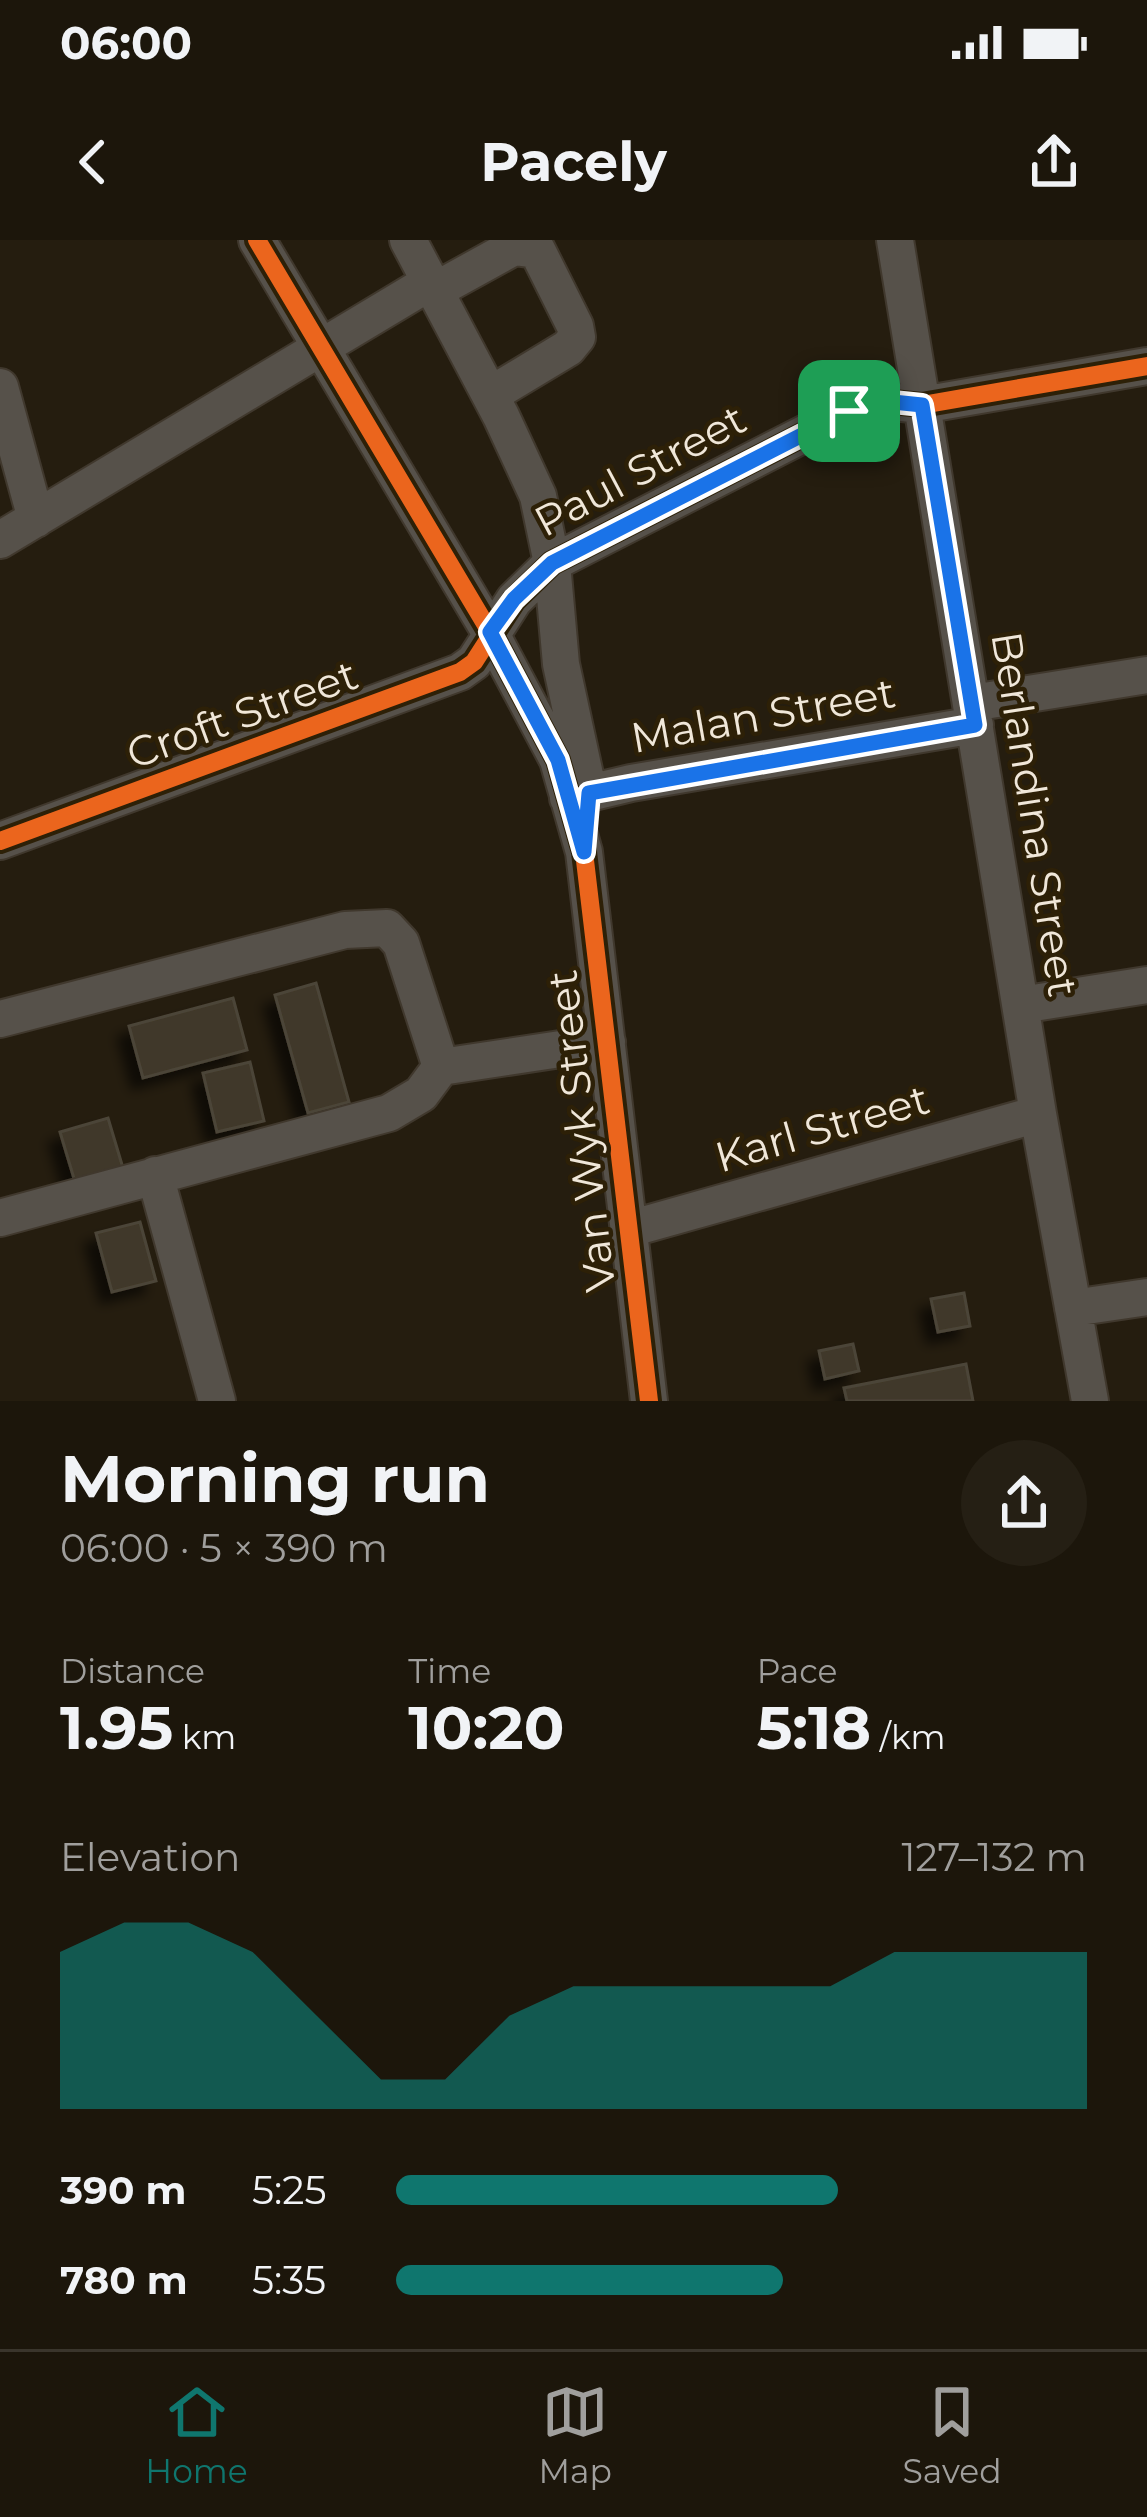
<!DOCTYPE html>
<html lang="en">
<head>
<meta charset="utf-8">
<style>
  :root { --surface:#1c160b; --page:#251f14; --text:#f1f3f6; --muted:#a09f9d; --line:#3a352c; --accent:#0f766e }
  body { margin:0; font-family:Montserrat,sans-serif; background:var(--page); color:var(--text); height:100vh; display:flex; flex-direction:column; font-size:45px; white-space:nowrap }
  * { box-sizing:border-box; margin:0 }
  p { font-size:39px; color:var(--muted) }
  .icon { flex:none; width:66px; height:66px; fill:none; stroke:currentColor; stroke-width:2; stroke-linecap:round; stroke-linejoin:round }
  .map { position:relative; height:1161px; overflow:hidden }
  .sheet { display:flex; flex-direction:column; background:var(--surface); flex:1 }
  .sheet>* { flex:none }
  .pin { position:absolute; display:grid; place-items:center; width:102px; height:102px; color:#fff; margin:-51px; border-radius:24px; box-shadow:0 6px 18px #0006 }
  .round { display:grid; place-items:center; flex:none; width:126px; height:126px; border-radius:63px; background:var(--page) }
  .summary { display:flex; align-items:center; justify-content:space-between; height:204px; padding:0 60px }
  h1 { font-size:66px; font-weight:700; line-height:90px }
  .figures { display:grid; grid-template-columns:repeat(3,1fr); gap:18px; height:204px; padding:12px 60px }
  .figures div { display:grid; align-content:center }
  .figures b { font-size:60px; font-weight:700 }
  .figures small { font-size:33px; font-weight:400 }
  .figures p { font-size:33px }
  .chart { height:336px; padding:24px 60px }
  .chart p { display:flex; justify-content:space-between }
  .chart svg { width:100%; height:216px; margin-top:12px; fill:var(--accent); opacity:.7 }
  ul { padding:0 60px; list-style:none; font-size:39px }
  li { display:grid; grid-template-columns:192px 144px 1fr; align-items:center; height:90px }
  li i { height:30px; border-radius:15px; background:var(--accent) }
  .status { display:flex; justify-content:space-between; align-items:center; height:84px; padding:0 60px; background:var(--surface); direction:ltr }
  .status svg { height:33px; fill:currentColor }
  header { display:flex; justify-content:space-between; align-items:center; height:156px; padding:0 60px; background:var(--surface); font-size:54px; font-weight:700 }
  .menu { display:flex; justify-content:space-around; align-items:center; height:168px; border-top:3px solid var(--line); background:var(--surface); font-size:33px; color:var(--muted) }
  .menu a { display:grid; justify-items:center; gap:6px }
  .menu .on { color:var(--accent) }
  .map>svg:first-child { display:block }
  .building { fill:#413929; stroke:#4c4539; stroke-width:3; filter:url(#shadow) }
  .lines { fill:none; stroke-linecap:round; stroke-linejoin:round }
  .minor-casing { stroke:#40382d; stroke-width:40 }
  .minor { stroke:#56514a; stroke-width:36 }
  .cycleway-casing { stroke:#2d2007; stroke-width:26 }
  .cycleway { stroke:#eb651d; stroke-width:18 }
  .route-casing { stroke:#fff; stroke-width:24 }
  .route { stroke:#1a73e8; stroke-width:15 }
  .labels { text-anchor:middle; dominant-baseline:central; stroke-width:9; stroke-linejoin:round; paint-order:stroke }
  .street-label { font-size:42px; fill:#f0e7d9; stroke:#2d2007 }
</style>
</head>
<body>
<div class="status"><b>06:00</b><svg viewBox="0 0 49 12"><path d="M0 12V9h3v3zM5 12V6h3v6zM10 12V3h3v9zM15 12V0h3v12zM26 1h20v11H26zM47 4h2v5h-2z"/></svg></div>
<header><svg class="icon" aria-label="back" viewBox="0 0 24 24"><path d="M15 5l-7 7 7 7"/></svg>Pacely<svg class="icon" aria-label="share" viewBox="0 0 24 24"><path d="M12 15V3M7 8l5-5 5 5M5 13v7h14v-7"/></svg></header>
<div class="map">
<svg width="1147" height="1161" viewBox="0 0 1147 1161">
  <defs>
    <filter id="shadow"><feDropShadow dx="-11" dy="11" stdDeviation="6" flood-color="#0009"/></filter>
  </defs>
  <rect width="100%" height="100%" fill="#251d0f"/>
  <path class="building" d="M316,743L349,862L308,873L275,755Z
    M233,758L247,810L143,838L129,786Z
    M250,822L264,881L217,892L203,833Z
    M108,878L123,928L75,942L60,892Z
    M140,982L156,1041L112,1052L96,993Z
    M964,1053L970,1086L938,1092L931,1059Z
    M853,1104L859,1131L825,1139L819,1111Z
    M966,1124L973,1161H847L844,1148Z"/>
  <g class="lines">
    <g class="minor-casing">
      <path id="minor" d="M257,0L490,392L558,520L584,612L649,1161
        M408,0L501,176L538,256L552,323L561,424L588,549
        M895,0L1038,874L1090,1161
        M436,50L514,7L537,10L575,86L577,97L568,108L490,155
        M0,147L36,279
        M0,300L432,41
        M972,463L1147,435
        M568,558L631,543L975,485
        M0,601L460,432L474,422L514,360L552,323L849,171L893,162L922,165L1147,126
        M1021,765L1147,745
        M0,779L345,690L387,688L401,703L441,827
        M441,827L607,802
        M155,935L217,1161
        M0,978L389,873L421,854L441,827
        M629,989L1038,874
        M1073,1068L1147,1057"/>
    </g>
    <use href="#minor" class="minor"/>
    <g class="cycleway-casing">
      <path id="cycleway" d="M257,0L490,392L558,520L584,612L649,1161
        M0,601L460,432L474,422L514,360L552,323L849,171L893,162L922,165L1147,126"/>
    </g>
    <use href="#cycleway" class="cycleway"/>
  </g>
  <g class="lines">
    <g class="route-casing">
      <path id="route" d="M893,162L922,165L975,485L589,553L584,612L558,520L490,392L514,359L552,323L849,171Z"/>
    </g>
    <use href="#route" class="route"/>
  </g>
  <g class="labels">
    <g class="street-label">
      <text transform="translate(640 230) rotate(-28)">Paul Street</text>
      <text transform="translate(242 474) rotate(-20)">Croft Street</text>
      <text transform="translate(763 475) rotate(-10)">Malan Street</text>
      <text transform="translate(1035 574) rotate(81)">Berlandina Street</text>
      <text transform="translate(822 888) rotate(-16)">Karl Street</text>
      <text transform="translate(581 891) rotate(-97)">Van Wyk Street</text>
    </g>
  </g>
</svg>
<div class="pin" style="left:849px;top:171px;background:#1e9e55"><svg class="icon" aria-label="arrive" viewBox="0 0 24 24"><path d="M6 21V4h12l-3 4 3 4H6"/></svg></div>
</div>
<section class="sheet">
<div class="summary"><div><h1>Morning run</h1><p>06:00 · 5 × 390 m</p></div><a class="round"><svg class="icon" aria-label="share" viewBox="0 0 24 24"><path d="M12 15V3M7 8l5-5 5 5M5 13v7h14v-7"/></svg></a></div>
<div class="figures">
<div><p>Distance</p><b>1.95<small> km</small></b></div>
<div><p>Time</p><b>10:20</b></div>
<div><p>Pace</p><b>5:18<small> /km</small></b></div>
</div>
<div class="chart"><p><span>Elevation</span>127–132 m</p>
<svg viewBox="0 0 160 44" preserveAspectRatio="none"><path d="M0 44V12L10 6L20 6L30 12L40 25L50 38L60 38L70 25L80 19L90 19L100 19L110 19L120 19L130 12L140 12L150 12L160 12V44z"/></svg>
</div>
<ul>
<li><b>390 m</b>5:25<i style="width:64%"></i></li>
<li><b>780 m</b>5:35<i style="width:56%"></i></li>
</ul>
</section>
<nav class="menu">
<a class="on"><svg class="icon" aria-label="home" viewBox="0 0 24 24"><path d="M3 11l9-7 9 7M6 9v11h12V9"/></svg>Home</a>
<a><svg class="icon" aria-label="map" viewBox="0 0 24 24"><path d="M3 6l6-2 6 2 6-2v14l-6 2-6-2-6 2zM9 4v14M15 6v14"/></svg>Map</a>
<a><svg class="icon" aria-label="saved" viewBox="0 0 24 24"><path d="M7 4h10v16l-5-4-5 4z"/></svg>Saved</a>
</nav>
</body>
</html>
